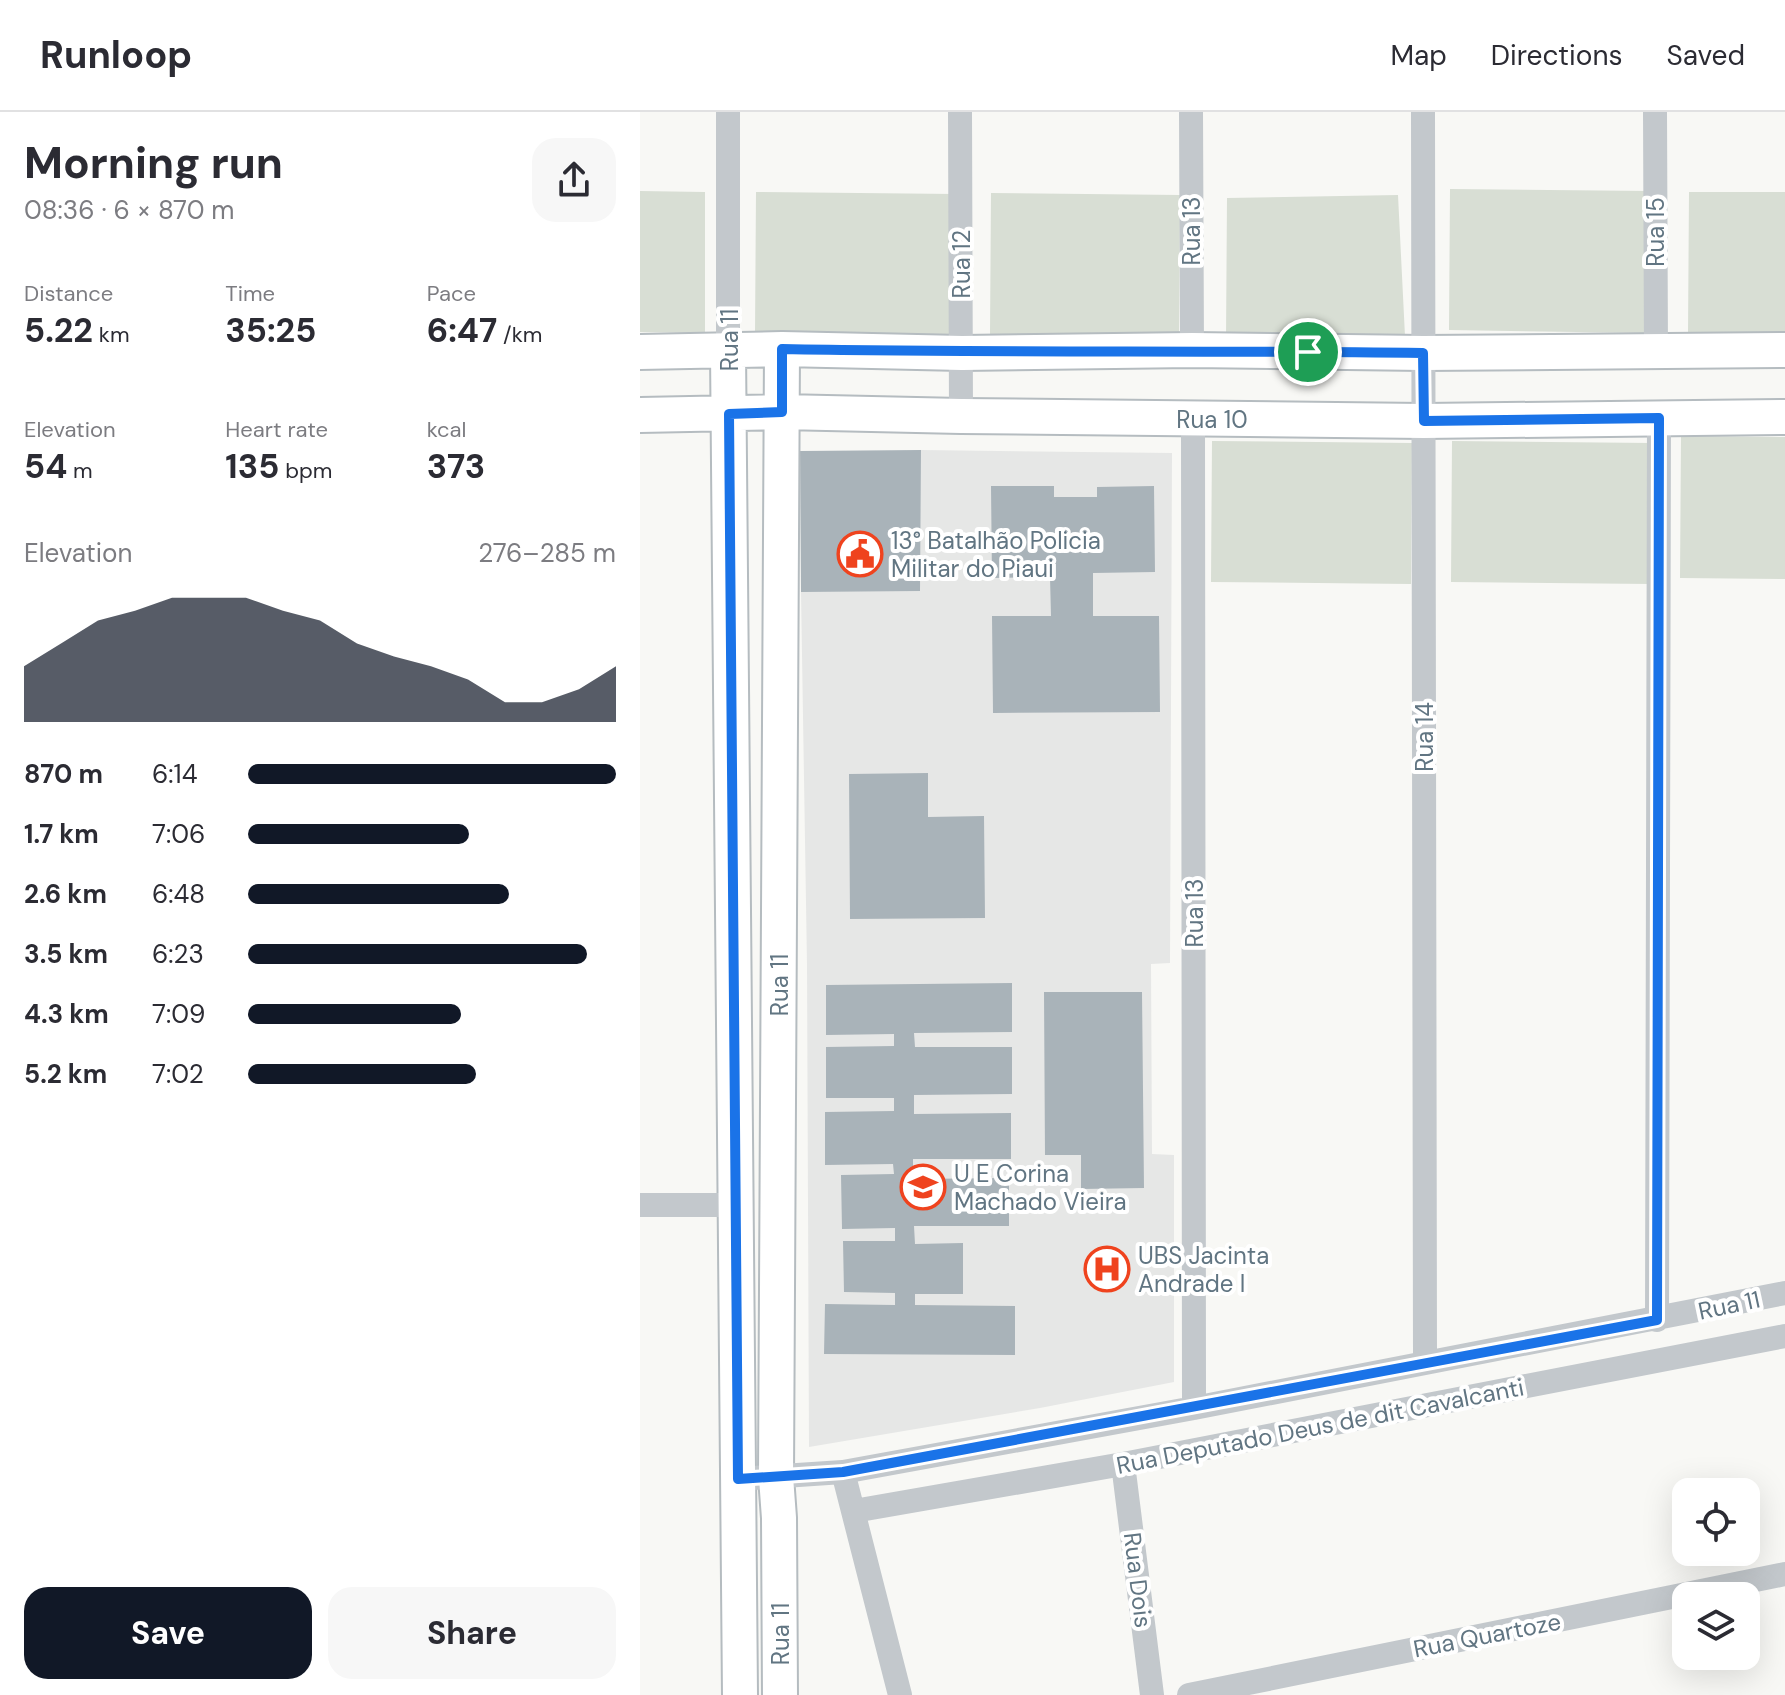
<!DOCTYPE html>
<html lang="en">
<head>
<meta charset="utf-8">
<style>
  :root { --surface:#fff; --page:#f7f7f7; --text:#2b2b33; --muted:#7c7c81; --line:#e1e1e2; --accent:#111827 }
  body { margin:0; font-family:"DM Sans",sans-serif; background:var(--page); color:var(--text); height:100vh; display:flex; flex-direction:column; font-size:30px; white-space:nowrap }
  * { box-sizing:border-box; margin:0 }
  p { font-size:26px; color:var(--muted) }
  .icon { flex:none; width:44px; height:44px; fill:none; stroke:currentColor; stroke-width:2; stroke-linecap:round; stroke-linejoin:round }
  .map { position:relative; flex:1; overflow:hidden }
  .details { display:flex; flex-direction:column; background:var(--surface); width:640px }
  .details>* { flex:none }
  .tools { position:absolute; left:1032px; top:1366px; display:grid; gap:16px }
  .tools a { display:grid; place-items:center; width:88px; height:88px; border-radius:16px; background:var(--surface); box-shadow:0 8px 32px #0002; font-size:40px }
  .pin { position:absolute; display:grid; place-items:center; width:68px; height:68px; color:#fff; margin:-34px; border:4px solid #fff; border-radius:50%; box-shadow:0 2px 8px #0007 }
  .round { display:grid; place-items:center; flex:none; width:84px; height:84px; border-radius:24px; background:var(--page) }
  .overview { display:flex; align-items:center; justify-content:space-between; height:136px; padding:0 24px }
  h1 { font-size:44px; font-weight:700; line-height:60px }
  .stats { display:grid; grid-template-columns:repeat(3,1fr); gap:12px; height:136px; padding:8px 24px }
  .stats div { display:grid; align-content:center }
  .stats b { font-size:34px; font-weight:700 }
  .stats small { font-size:22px; font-weight:400 }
  .stats p { font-size:22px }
  .chart { height:224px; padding:16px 24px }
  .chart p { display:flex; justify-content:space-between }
  .chart svg { width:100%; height:144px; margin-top:8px; fill:var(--accent); opacity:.7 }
  .primary-button { display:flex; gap:16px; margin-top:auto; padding:16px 24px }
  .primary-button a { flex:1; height:92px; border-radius:24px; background:var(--accent); color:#fff; font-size:32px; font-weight:700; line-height:92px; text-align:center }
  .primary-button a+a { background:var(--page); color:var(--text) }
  ul { padding:0 24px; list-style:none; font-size:26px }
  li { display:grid; grid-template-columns:128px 96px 1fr; align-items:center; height:60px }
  li i { height:20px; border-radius:10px; background:var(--accent) }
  header { display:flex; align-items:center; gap:48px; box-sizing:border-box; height:112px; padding:0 40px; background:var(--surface); border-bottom:2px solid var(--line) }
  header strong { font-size:38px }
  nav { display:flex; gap:44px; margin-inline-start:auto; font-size:28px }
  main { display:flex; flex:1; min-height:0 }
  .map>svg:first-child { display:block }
  .built { fill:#e6e7e6 }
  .green { fill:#d8ded4 }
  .building { fill:#a9b3b9 }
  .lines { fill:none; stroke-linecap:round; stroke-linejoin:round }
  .secondary-casing { stroke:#b5bcc0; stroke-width:38 }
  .street { stroke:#c3c8cc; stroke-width:24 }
  .secondary { stroke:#fff; stroke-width:34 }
  .route-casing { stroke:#fff; stroke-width:16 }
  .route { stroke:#1a73e8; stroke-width:10 }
  .labels { text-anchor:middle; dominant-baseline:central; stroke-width:8; stroke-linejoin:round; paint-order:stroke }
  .street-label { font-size:24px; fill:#617582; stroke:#fff }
  .poi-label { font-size:24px; fill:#617582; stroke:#fff; text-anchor:start }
</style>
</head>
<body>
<header>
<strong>Runloop</strong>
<nav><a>Map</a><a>Directions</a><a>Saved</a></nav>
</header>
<main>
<section class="details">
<div class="overview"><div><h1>Morning run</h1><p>08:36 · 6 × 870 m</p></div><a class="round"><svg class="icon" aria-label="share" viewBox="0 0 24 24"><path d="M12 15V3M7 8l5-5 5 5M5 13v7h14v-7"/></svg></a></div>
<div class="stats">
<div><p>Distance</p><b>5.22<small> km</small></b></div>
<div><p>Time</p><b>35:25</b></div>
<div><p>Pace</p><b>6:47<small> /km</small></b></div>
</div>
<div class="stats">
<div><p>Elevation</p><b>54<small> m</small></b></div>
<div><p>Heart rate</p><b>135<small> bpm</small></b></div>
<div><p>kcal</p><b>373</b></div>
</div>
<div class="chart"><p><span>Elevation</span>276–285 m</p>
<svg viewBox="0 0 160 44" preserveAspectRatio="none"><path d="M0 44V27L10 20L20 13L30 10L40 6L50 6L60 6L70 10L80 13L90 20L100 24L110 27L120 31L130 38L140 38L150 34L160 27V44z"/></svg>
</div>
<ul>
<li><b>870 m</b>6:14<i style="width:100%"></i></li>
<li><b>1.7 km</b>7:06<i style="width:60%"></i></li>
<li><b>2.6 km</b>6:48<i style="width:71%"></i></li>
<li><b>3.5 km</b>6:23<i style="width:92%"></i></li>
<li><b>4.3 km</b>7:09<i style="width:58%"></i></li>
<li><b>5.2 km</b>7:02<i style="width:62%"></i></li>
</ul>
<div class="primary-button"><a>Save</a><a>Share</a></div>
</section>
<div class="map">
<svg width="1145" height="1583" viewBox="0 0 1145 1583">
  <rect width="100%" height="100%" fill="#f8f8f5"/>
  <path class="built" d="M281,338L532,341L530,851L511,852L512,1042L534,1043V1270L400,1296L169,1335L167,853L161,480Z"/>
  <path class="green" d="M810,77L1010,79L1008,221L809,218Z
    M0,79L65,80V221L0,220Z
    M116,80L315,82L314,223L115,221Z
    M1049,80H1145V221H1048Z
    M351,81L540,83L539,222H350Z
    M758,83L765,224L586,227L587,86Z
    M1041,324L1145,325V467L1040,466Z
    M572,329L772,331L771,472L571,470Z
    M812,329L1012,331L1011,472L811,470Z"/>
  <path class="building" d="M281,338L280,479L161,480L160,339Z
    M351,374H414V385H457V375L514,374L515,460L453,461V504H519L520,600L353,601L352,504H411L410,465L352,466Z
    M288,661V705L344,704L345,806L210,807L209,662Z
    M372,871V920L274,921L275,935H372V982L274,983V1002L371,1001V1047H273V1067L369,1066V1114H274L275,1132L323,1131V1182H275V1193L375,1194V1243L184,1242L185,1192L255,1193V1181L204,1180L203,1129H255V1116L202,1117L201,1063L254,1062L253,1052L185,1053V1000L254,999V986H186V935L254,934V922L186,923V873Z
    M404,880H502L504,1076L441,1077V1043H405Z"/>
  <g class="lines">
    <g class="secondary-casing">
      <path id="secondary" d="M88,239L100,1583
        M0,240L142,237L322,241L552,238L783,241L1145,238
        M0,303L142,300L321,304L784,309L1145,305
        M140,1583L139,1406L136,1365L142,237"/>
    </g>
    <path class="street" d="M88,0V239
      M320,0L321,304
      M551,0L552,238
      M783,0L785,1250
      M1015,0L1016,241
      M553,307L554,1296
      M0,1093H94
      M1017,1208L1019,306
      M483,1352L512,1583
      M203,1360L260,1583
      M98,1367L203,1360L554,1296L1145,1181
      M214,1399L483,1352L1145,1224
      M549,1583L1145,1462"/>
    <use href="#secondary" class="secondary"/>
  </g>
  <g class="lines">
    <g class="route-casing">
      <path id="route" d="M142,237C356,241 569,238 783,241L784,309L1019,306L1017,1208L203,1360L98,1367L89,302L142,300Z"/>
    </g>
    <use href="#route" class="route"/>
  </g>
  <defs>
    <g id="civic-ring" transform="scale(2.3)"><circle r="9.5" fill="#fff" stroke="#ef431e" stroke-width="1.5"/><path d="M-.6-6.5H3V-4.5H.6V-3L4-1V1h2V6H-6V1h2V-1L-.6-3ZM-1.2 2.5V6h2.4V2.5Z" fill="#ef431e"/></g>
    <g id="school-ring" transform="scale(2.3)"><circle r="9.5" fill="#fff" stroke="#ef431e" stroke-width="1.5"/><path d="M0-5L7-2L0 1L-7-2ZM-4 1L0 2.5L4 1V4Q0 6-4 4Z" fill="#ef431e"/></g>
    <g id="hospital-ring" transform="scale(2.3)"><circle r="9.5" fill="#fff" stroke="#ef431e" stroke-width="1.5"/><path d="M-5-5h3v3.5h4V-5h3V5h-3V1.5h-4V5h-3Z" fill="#ef431e"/></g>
  </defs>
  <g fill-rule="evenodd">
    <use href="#civic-ring" x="220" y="442"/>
    <use href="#school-ring" x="283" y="1075"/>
    <use href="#hospital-ring" x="467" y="1157"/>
  </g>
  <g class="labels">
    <g class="street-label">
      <text transform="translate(551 119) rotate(-90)">Rua 13</text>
      <text transform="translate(1015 120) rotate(-90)">Rua 15</text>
      <text transform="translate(321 152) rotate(-90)">Rua 12</text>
      <text transform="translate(89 228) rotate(-90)">Rua 11</text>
      <text x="572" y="307">Rua 10</text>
      <text transform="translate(784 625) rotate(-90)">Rua 14</text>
      <text transform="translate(554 801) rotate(-90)">Rua 13</text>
      <text transform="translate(139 873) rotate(-90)">Rua 11</text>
      <text transform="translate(1089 1193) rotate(-12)">Rua 11</text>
      <text transform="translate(680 1314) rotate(-11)">Rua Deputado Deus de dit Cavalcanti</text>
      <text transform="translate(498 1468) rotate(83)">Rua Dois</text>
      <text transform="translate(140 1522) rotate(-90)">Rua 11</text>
      <text transform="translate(847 1523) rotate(-11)">Rua Quartoze</text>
    </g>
    <g class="poi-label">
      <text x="251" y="428">13° Batalhão Policia<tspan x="251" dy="28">Militar do Piaui</tspan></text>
      <text x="314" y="1061">U E Corina<tspan x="314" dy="28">Machado Vieira</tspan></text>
      <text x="498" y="1143">UBS Jacinta<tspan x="498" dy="28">Andrade I</tspan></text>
    </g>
  </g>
</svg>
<div class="tools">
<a><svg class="icon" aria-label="locate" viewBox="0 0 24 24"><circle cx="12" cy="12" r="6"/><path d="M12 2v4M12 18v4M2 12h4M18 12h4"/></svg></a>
<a><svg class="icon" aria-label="layers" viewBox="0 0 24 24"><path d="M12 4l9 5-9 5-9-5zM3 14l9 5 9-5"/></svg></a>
</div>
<div class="pin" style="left:668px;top:240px;background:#1e9e55"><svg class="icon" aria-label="arrive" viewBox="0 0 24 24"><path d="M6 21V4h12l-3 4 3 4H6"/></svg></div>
</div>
</main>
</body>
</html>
